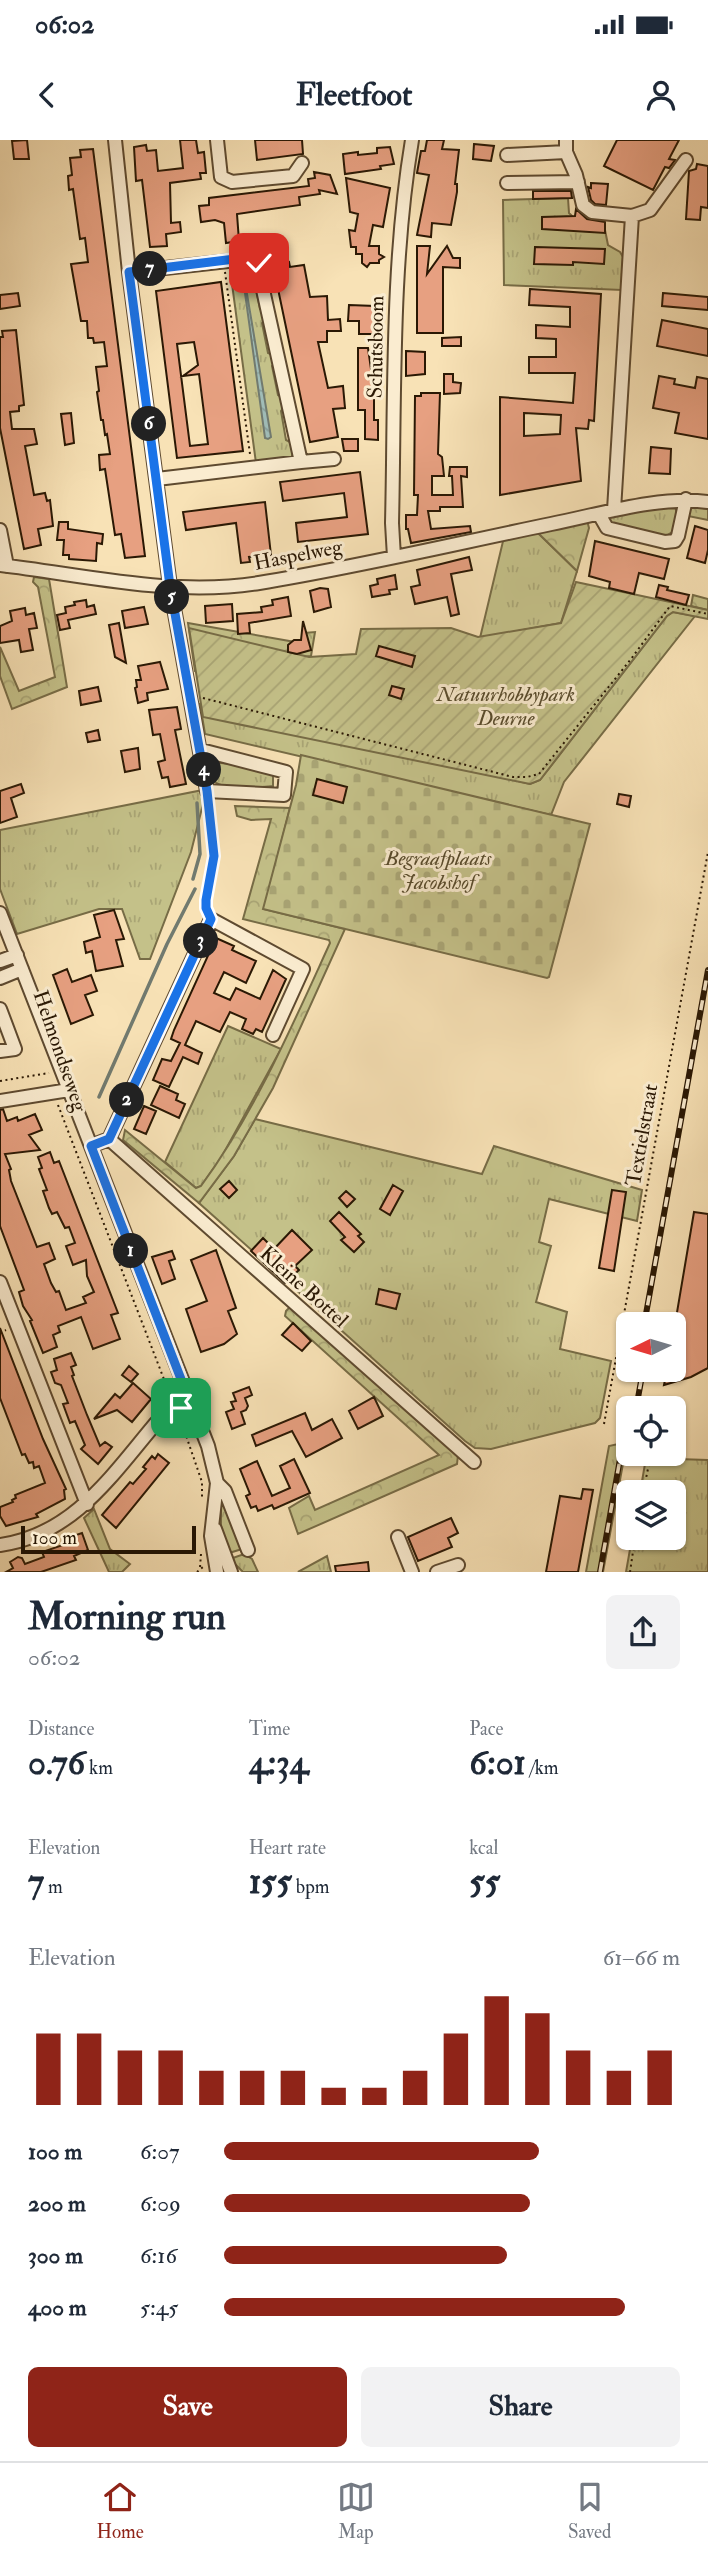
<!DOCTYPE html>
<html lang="en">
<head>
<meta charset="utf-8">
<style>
  :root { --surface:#fff; --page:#f2f2f3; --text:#1f2937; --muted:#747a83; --line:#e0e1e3; --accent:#8f2418 }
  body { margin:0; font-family:"IM FELL Double Pica",serif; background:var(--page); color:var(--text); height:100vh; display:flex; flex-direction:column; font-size:26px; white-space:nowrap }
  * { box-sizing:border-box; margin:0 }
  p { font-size:23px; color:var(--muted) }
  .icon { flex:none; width:38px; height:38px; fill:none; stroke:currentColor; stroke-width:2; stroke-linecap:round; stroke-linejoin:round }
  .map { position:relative; height:1432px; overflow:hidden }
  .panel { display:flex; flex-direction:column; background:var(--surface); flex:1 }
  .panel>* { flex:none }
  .needle { width:46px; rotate:265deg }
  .buttons { position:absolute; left:616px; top:1172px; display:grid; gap:14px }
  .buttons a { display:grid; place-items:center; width:70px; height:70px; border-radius:10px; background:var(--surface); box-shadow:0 2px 5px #0004; font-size:35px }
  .scale { position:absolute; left:21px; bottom:18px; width:175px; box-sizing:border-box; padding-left:7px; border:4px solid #2a1804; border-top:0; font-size:19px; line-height:24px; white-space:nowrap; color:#2a1804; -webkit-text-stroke:5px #faecd0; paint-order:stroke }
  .pin { position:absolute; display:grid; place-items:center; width:60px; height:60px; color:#fff; margin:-30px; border-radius:14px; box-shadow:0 4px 10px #0006 }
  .km { position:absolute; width:35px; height:35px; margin:-18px; border-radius:50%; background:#222; color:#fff; font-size:19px; line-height:35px; text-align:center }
  .round { display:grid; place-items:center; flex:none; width:74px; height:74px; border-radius:10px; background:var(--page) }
  .head { display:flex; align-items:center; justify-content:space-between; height:119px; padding:0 28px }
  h1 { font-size:38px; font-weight:700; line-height:52px }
  .metrics { display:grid; grid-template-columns:repeat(3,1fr); gap:10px; height:119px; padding:7px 28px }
  .metrics div { display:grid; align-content:center }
  .metrics b { font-size:35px; font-weight:700 }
  .metrics small { font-size:19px; font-weight:400 }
  .metrics p { font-size:19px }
  .chart { height:196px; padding:14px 28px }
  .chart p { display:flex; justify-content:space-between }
  .chart svg { width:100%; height:126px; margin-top:7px; stroke:var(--accent); stroke-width:6 }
  .cta { display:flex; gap:14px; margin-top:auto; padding:14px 28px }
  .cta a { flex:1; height:80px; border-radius:10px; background:var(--accent); color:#fff; font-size:28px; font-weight:700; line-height:80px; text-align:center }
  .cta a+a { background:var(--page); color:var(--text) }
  ul { padding:0 28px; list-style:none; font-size:23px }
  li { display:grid; grid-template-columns:112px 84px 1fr; align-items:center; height:52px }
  li i { height:18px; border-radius:9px; background:var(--accent) }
  .status { display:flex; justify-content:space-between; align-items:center; height:49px; padding:0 35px; background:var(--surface); direction:ltr }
  .status svg { height:19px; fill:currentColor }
  header { display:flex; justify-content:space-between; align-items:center; height:91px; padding:0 28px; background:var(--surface); font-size:32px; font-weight:700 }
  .tab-bar { display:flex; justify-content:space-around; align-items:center; height:98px; border-top:2px solid var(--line); background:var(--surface); font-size:19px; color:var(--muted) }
  .tab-bar a { display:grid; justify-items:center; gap:4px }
  .tab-bar .selected { color:var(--accent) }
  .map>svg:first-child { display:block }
  .grass { fill:url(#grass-tufts); stroke:#776c46; stroke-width:2 }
  .forest { fill:url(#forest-crowns); stroke:#776c46; stroke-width:2 }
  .cemetery { fill:url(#cemetery-stones); stroke:#776c46; stroke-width:2 }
  .garden { fill:url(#garden-furrows); stroke:#776c46; stroke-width:2 }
  .water { fill:url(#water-waves); stroke:#717a6f; stroke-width:2 }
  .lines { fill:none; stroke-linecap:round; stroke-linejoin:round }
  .stream { stroke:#717a6f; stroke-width:3.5 }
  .building { fill:#e7a081; stroke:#2a1804; stroke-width:2; fill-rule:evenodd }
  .minor-casing { stroke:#5e4a30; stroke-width:16 }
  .path { stroke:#2a1804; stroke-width:2; stroke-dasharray:2 3.5; stroke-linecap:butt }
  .minor { stroke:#faecd0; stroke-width:12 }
  .rail-casing { stroke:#2a1804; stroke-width:6 }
  .rail { stroke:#faecd0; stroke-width:3.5; stroke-dasharray:10; stroke-linecap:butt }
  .route-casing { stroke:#fff; stroke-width:14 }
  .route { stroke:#1a73e8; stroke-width:9 }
  .labels { text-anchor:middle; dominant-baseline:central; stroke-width:6; stroke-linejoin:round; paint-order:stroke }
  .street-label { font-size:21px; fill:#2a1804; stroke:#faecd0 }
  .park-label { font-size:21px; font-style:italic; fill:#584b2c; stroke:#faecd0 }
</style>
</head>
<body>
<div class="status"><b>06:02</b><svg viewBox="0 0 49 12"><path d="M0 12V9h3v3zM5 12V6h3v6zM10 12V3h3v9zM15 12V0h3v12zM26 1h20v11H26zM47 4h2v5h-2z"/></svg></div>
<header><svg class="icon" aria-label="back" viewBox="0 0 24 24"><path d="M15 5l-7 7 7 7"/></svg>Fleetfoot<svg class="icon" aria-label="person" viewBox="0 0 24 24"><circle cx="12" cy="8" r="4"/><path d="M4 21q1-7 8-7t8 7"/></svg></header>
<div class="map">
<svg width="708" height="1432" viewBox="0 0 708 1432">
  <defs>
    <pattern id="grass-tufts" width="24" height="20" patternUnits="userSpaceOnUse" patternTransform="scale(1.75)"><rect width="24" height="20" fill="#c4c189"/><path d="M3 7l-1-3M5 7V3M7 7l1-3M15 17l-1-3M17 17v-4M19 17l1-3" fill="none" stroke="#a9a575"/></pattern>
    <pattern id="forest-crowns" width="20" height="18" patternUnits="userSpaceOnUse" patternTransform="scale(1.75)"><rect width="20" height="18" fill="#c4c189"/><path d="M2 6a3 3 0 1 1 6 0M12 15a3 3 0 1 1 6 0" fill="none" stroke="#a9a575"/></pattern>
    <pattern id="cemetery-stones" width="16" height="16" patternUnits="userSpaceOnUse" patternTransform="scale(1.75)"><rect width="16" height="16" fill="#c4c189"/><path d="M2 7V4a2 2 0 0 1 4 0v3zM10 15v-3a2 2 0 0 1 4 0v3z" fill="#a9a575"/></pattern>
    <pattern id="garden-furrows" width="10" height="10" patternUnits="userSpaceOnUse" patternTransform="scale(1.75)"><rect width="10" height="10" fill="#c4c189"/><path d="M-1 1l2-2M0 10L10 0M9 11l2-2" fill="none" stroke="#a9a575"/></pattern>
    <pattern id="water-waves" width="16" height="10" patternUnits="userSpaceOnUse" patternTransform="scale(1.75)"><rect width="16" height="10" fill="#a0bcb7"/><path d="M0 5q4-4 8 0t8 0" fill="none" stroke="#8aa19c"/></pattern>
  </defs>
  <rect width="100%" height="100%" fill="#f8e2b6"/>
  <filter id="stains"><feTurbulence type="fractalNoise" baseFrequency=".00286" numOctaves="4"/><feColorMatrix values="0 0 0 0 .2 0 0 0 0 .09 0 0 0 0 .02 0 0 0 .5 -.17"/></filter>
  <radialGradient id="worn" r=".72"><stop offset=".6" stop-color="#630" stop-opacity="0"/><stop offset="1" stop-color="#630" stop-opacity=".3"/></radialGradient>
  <path class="grass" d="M568,58L569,73L574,78L605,90L608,105L620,112L623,117L622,150L504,145L503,60Z
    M248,127L252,129L260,169L264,171L266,179L262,183L268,213L273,215L275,222L272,226L278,255L283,258L285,266L281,271L286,300L292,303L293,314L291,318L256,323L230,129Z
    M675,365L678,380L674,391L664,397L612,385L606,376Z
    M536,391L577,431L561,483L480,498L504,397Z
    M673,472L695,476L564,642L551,675L205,594L200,564L530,644L540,640L667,476Z
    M211,622L231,624L273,635V646C254,648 198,655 211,622Z
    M203,650L205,656L191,712L150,819H140L122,769H99L17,794L0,749V690Z
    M228,886L281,909L221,1018L201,1046L196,1048L165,1022Z
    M255,979L482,1034L494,1006L642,1050L637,1081L549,1059L539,1102L551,1106L536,1162L567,1172L560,1209L611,1221L600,1278L595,1283L491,1309L475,1308L465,1301L199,1063L234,1016Z
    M627,1302L603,1432H586L609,1306Z
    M646,1318L708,1320V1432H626L632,1398H674V1353H640Z
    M221,1359H225L242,1409L229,1413L221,1398Z
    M94,1369L110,1409L130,1424L122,1432H109L84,1378Z
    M244,1414L252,1419L258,1432H243L230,1419Z
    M327,1416L331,1432H298Z"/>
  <path class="forest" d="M691,366L708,369V380L688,376Z
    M587,380L589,388L577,431L536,391Z
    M34,437L49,439L67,547L12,569L0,536V507L19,551L55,537L38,447L33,442Z
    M693,455L708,459V470L691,466Z
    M188,483L301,503L304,493L315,492L311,516L195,531Z
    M235,666L290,668L264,769L345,789L273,948L234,1016L199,1063L123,1000L125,990L196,1048L201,1046C255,972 292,886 330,803L329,800L243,779L271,679L251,680L237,676Z
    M294,1163L458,1315L457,1324L298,1394L289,1368L309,1356L315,1370L439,1315L285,1176L286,1171Z"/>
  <path class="cemetery" d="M301,615L590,684L549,837L547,838L263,769L296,645Z"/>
  <path class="garden" d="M576,442L708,470V479L673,472L667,476L540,640L530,644L203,577L189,488L309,517L356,514L361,489L451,488L478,497L561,483Z"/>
  <path class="water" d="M245,153L247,154L271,297L268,299L265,298Z"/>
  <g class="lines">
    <path class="stream" d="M193,739L200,714L197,663
      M99,957L167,804L195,749"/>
  </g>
  <path class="building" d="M27,0L29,19H14L12,1Z
    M180,0H196L198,13L204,12L206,33H200L201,39L170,43L171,83L180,82L181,92L166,94L167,106L150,107L142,40L136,41L134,7L146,5L147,11L156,10L158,31L183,28Z
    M255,0H302L303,14L257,20Z
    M427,0H444L442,9L459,10L455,44H457V52L451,85L432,83L431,97L417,95L429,35L417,33L421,11H425Z
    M617,0H679L669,19L675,20L669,28L665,27L653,50L604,26Z
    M474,4L494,6L491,21L473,19Z
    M390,7L394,24L380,26L381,29L345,34L343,14L358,12V15L377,13V8Z
    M93,9L145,416L125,418L121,394L115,395L105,329L100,330L99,315L110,314L107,294L105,295L103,280H101L97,252L99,251L96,227L107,226L104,202L94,203L93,198H88L87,181H81L71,124L88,122L85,98L80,99L73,49L69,50L68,36L72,35L70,18L81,17L80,10Z
    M697,24L708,26V68L701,67L700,80L686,79L689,31L696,29Z
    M314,32L330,35L337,54L319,50L320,54L299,57L300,65L237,74L239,101L226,103L224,83L215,80L201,82L199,66L209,65V58L309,46L308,39L315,38Z
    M346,38L390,48L383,87L373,85L369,106H379V114L384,117L379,120V123H370L367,127L362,123V114H356V107H351L349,90L355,91L358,74L350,72Z
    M591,43L608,44L606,65L595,64L591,60L588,47L591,48Z
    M533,51H571L572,58L533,59Z
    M576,69L587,79L605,82V93L542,89V77L575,76Z
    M417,106H430L427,134L447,106L453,118H460V128L443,127V193H417Z
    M535,107L605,109L604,124L573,122V125L534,124Z
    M289,122L290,127L304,125L310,157L327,156L328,180L340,179L341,191H327V202H318L328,248L343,246L345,268L333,269L338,297L310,302L273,125Z
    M221,142L243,311L177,318L156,151ZM194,202L198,225L183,236L199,234L208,304L190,306L177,204Z
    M530,149L601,154L594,281L589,280L588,289L576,288L581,341L500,355V257L573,263L575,233H529V217H556V199L536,198V185L570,187V167L529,165ZM524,273L561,275L560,294L524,296Z
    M18,153L20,166L0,169V155Z
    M663,153L708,157V170L662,166Z
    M349,165L375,166L374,194H359V181H348Z
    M662,180L708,189V216L657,206Z
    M16,190L24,265L19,266V271L10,272L12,289H34L37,304L25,306L30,333L34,355L45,353L47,361L50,360L53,386L38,389L41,405L24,409L0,288V197H3L2,191Z
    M461,197V206H442V198Z
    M358,208H368L374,250V280H378V300L365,299V270H358Z
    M406,211L425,212V234L406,236Z
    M444,234H453V242L461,243L460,253L444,254Z
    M659,236L675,239L674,244L695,248L697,237L708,239V299L675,293L679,273L653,268Z
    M421,253H440L438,314L442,317L444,336H432V355H453L452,336H449L450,327H467V337L461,336L463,367H440V371H428L431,389L470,386L471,392L411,403L408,389H406V375H417L418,355H414L415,256H421Z
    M71,273L74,303L65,305L61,274Z
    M342,299H358V311H344Z
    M651,307L671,309L670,334L649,333Z
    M360,332L368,394L298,402L296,383L347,377L344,353L283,361L280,342Z
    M265,362L271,415L249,417L250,422L241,423L236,383L186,390L183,372Z
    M59,382H68V389L103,394L102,404L97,403L96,421L69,419V415H63L64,400H57Z
    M695,386L708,390V410L705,423L687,418Z
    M595,401L669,419L664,439L639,433L634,454L609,448L610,442L589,436Z
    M469,417L472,430L451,434L459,474L451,476L447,457L415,464L411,447L420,445L417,430Z
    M395,435L397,449L389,450L390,454L372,457L370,446L378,444L377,439Z
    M659,445L668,447L667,450L689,455L686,465L656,457Z
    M320,448L328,449L331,467L314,472L310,451Z
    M288,457L291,476L249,483L250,493L238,494L237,474L262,472L261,467L273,465L272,460Z
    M86,460L87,467L94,465L96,474L68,480L70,488L60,490L57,475L66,473L65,467L75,465L74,462Z
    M232,464L233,481L206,483L205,466Z
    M144,467L148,484L125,488L122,471Z
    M25,468L26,475L34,473L37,488L29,489L33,510L21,512L19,500L0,503V486L12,481L10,471Z
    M303,481L311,510L297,514L288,512V505L294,500H301Z
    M119,483L126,523L115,517L109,485Z
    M379,506L415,516L412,527L376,516Z
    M160,522L168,549L147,553L148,560L138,563L135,548L137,547L136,540H141L138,526Z
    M392,546L404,549L401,559L389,555Z
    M98,547L101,561L81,565L79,551Z
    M177,567L181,589L175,590L186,644L170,647L168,637L162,638L158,622L165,620L160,594L153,595L149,570Z
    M98,590L100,600L88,602L86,593Z
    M138,608L140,629L125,632L121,611Z
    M317,639L347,647L343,663L313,655Z
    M21,644L24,653L11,658L17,677L0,683V651Z
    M619,654L631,656L629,667L617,664Z
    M114,770L124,799L116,800L123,826L96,831L92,811L86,813L84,802L100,797L94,775Z
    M216,798L234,806L232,810L256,821L246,843L224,832L214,853L230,860L236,848L260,859L273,830L286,839L262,892L256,889L253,894L242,889L246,879L230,872L220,892L196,881L185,905L202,913L198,924L183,917L169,947L153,940L162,919L171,921L180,903L171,899L174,890Z
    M67,829L72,842L91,835L97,851L85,855L93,875L71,884L53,835Z
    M160,946L178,954L176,960L185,964L179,978L151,965Z
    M144,966L156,971L146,994L134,989Z
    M3,969L7,981L17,977L18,981L35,974L42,990L29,995L40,1010L5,1014L11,1029L9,1030L11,1041L37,1107L49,1103L55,1119L44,1124L51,1143L56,1152L59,1151L66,1170L86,1163L83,1157L94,1152L87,1136L86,1120L73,1125L66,1106L75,1103L69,1087L65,1088L57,1072L52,1074L49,1068L43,1051L47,1050L39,1029L42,1028L38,1017L50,1012L54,1023L59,1021L118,1173L111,1175L120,1199L93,1209L81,1177L58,1186L60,1192L53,1195L57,1207L43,1213L30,1181L32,1180L23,1166L19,1152L24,1150L0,1086V970Z
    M229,1041L237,1050L229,1058L220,1049Z
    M393,1045L403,1051L390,1075L380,1069Z
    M612,1050L626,1052L614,1131L599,1128Z
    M346,1051L355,1059L347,1067L339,1058Z
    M339,1072L361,1094L358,1096L364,1102L354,1112L341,1100L345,1097L330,1081Z
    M694,1072L708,1074V1228L691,1237L664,1245L667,1230H674V1190Z
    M292,1090L312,1110L295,1126L299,1130L285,1143L251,1111L263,1098L274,1109Z
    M216,1110L236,1168L228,1171L237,1194L224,1204L201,1212L186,1169L207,1161L191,1120Z
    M172,1111L175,1119L169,1121L175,1139L162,1144L152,1117Z
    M379,1149L400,1154L396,1169L376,1164Z
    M293,1183L311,1201L302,1211L282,1195Z
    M0,1188L43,1299L66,1349L64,1350L65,1359L36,1374L38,1377L6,1386L0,1376V1367L13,1362L12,1360L16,1358L15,1355L45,1343L39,1326L34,1328L33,1322L29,1323L25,1314L22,1315L0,1258Z
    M71,1213L76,1225L71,1227L74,1235L72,1236L87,1275L100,1306L105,1302L112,1307L98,1324L81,1309L85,1305L75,1281L70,1283L63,1264L68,1263L61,1245L55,1243L51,1232L57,1230L54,1219Z
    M129,1226L138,1234L131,1242L122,1235Z
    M133,1243L151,1259L132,1282L117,1270L94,1279L115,1254L120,1258Z
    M249,1247L252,1255L245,1258L248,1266L246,1270L241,1272L245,1284L232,1289L226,1272L234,1269L231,1262L236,1261L233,1253Z
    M374,1257L383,1276L358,1289L349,1271Z
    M305,1273L312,1290L332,1279L342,1298L306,1317L292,1291L256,1306L252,1295Z
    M158,1314L169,1323L116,1388L102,1375L130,1342L133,1344L146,1329L143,1327L152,1316L155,1319Z
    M294,1319L310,1353L274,1369L272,1365L258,1371L256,1366L251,1368L246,1356L250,1354L240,1329L257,1321L272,1356L290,1348L280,1326Z
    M583,1349L593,1350L578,1432H546L560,1356L581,1359Z
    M451,1378L458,1393L448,1398L452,1407L418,1421L408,1397Z
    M82,1393L88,1410L74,1416L76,1420L41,1432H6L13,1428L10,1422L18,1417L22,1418L25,1424L44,1417L42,1412L72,1402L70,1397Z
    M368,1422L369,1432H336L335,1426Z"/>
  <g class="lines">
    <g class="minor-casing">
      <path id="minor" d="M115,0L129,132L170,446L207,651L284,655L286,632L201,610
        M217,0L221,37L232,42L293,36L302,23
        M566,0V12L576,35L583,65L592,72L632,76L614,370
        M507,15L566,12
        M507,43L578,42
        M632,76L650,70L686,20
        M129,132L256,118L301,322L157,339
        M301,322L334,319
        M599,374L607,388L665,402L675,401L678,396L686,359
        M0,390L7,426
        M394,417L392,383C395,255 391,126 412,0
        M0,425C85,435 173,457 259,443C357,427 454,404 551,384C602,374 656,356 708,362
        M0,773L208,1306L217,1343L211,1396L217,1432
        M0,821L17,815
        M0,838L22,829
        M0,869L15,909L0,911
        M0,961L69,950
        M109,999L211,779L303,829L273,895
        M91,1006L109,999L474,1322
        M0,1142L87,1364
        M217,1343L225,1351L248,1410
        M215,1389L231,1432
        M398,1397L412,1432
        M0,1405C73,1395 112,1335 156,1283L167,1274L191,1265
        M437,1432L458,1425"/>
    </g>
    <path class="path" d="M225,132L250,314
      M203,558L513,637H527L539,634L631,519L670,466L708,474
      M206,768L214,716L209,663
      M0,941L49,933
      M58,965L172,1260
      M0,1193L6,1190
      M181,1281L202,1342V1360
      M604,1284L708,712
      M643,1353L651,1314
      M200,1427L201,1414
      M197,1432L204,1426
      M630,1432L635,1398"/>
    <use href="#minor" class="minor"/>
    <g class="rail-casing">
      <path id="rail" d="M644,1185L708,830
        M636,1269L643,1230
        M600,1432L628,1274"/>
    </g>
    <use href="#rail" class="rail"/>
  </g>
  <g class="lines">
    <g class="route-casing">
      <path id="route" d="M181,1268L191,1265L91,1006L109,999L211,779L206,768V760L214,716L207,651L170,446L129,132L251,117L256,118L259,123"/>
    </g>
    <use href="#route" class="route"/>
  </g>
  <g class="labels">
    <g class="street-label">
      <text transform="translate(376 207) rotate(-89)">Schutsboom</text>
      <text transform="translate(298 415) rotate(-11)">Haspelweg</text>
      <text transform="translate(60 911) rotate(71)">Helmondseweg</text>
      <text transform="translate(642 995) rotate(-80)">Textielstraat</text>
      <text transform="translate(304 1147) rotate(42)">Kleine Bottel</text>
    </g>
    <g class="park-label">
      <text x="506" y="554">Natuurhobbypark<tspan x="506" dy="24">Deurne</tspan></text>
      <text x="438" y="718">Begraafplaats<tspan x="438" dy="24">Jacobshof</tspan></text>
    </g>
  </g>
  <rect width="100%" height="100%" filter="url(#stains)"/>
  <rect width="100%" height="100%" fill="url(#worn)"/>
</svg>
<div class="buttons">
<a><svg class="needle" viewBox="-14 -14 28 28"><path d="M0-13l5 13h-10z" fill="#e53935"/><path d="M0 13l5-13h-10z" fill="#747a83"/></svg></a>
<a><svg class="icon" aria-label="locate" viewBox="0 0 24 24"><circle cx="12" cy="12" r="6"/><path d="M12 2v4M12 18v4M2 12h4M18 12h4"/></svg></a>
<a><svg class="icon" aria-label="layers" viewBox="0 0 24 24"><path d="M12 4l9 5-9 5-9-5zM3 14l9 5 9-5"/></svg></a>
</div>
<div class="scale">100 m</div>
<div class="pin" style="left:181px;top:1268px;background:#1e9e55"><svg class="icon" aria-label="arrive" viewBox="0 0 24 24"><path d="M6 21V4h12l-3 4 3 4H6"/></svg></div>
<div class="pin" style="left:259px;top:123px;background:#d93025"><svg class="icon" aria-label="check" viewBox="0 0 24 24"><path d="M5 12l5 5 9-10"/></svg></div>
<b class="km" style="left:131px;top:1111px">1</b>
<b class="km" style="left:127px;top:960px">2</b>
<b class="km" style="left:201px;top:801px">3</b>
<b class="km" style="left:204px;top:630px">4</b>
<b class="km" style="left:172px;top:457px">5</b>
<b class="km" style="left:149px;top:284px">6</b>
<b class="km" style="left:150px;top:129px">7</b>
</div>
<section class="panel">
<div class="head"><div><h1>Morning run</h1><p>06:02</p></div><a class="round"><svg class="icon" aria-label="share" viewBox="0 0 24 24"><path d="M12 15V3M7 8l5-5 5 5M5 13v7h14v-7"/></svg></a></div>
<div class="metrics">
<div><p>Distance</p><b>0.76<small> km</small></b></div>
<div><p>Time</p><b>4:34</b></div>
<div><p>Pace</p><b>6:01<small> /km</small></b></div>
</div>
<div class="metrics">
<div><p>Elevation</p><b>7<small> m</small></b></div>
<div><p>Heart rate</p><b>155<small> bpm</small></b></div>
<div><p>kcal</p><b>55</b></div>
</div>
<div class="chart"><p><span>Elevation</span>61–66 m</p>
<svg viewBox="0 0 160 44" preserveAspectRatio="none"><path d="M5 44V19M15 44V19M25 44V25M35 44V25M45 44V32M55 44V32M65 44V32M75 44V38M85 44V38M95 44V32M105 44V19M115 44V6M125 44V12M135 44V25M145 44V32M155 44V25"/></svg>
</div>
<ul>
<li><b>100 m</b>6:07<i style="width:69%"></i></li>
<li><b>200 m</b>6:09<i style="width:67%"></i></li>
<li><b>300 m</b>6:16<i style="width:62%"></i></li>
<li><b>400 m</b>5:45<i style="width:88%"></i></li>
</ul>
<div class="cta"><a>Save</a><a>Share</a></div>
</section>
<nav class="tab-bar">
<a class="selected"><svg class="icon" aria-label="home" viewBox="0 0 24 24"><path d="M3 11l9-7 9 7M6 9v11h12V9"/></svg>Home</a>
<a><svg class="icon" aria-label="map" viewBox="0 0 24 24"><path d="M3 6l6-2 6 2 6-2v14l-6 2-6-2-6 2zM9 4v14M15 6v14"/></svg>Map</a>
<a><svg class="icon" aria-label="saved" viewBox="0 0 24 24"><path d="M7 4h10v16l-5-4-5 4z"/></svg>Saved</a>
</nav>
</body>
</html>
